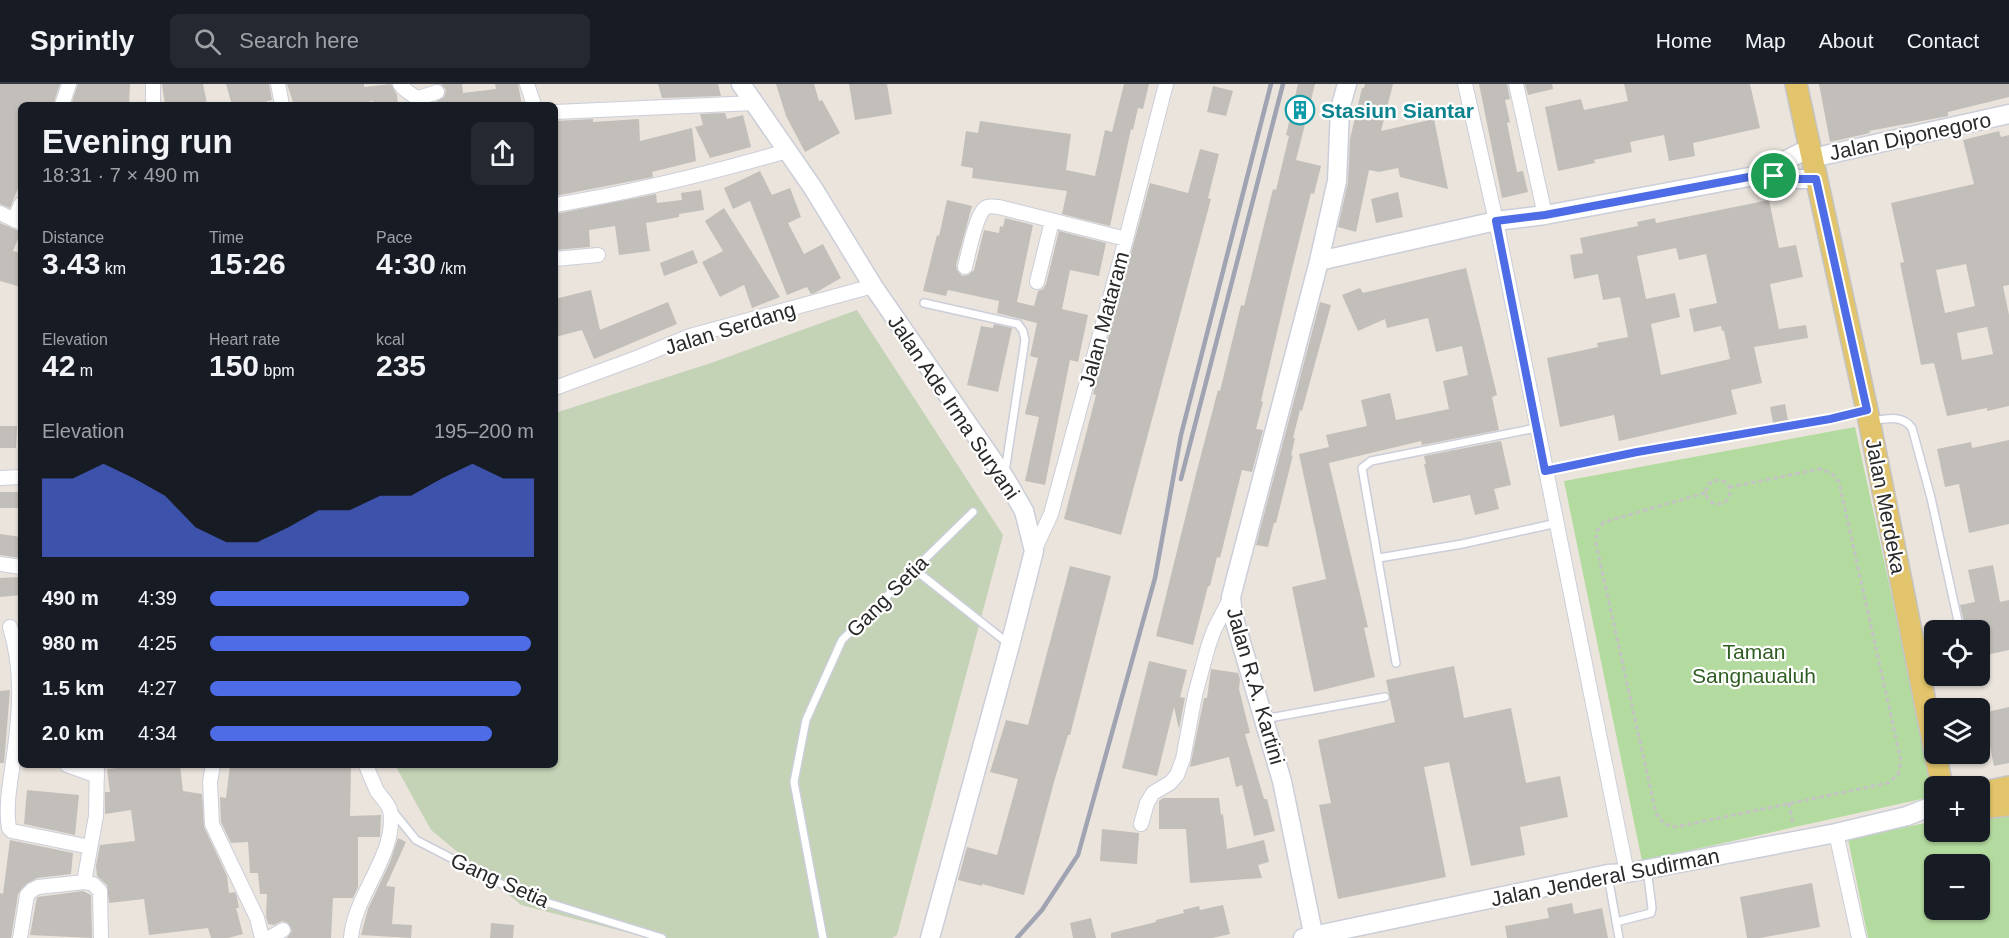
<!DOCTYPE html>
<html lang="en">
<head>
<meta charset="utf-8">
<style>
  :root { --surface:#171b24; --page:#242831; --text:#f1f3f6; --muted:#9ea1a6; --line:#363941; --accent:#4e6ce5 }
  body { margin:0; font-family:Arial,sans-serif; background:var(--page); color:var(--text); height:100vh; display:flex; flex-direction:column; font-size:22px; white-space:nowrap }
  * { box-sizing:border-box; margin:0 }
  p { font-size:20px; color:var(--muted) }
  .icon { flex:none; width:33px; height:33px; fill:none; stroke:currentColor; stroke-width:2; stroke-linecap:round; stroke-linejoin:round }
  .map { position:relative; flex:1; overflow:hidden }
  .details { position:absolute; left:18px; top:18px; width:540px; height:666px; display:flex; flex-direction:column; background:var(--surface); border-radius:9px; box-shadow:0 2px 4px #0004 }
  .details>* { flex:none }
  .controls { position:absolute; left:1924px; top:536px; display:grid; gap:12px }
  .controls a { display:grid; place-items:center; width:66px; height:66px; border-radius:9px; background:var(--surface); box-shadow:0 2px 4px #0004; font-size:30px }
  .pin { position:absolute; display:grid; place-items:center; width:51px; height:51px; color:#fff; margin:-26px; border:3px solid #fff; border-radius:50%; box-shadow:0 2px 6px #0007 }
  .round { display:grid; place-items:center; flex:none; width:63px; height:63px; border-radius:9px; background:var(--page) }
  .headline { display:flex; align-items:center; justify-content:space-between; height:102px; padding:0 24px }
  h1 { font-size:33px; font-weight:800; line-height:45px }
  .stats { display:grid; grid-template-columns:repeat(3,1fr); gap:9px; height:102px; padding:6px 24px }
  .stats div { display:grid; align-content:center }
  .stats b { font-size:30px; font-weight:800 }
  .stats small { font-size:16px; font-weight:400 }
  .stats p { font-size:16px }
  .chart { height:168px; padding:12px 24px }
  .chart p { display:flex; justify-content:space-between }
  .chart svg { width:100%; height:108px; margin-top:6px; fill:var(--accent); opacity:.7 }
  ul { padding:0 24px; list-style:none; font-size:20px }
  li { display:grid; grid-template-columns:96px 72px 1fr; align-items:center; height:45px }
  li i { height:15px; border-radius:8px; background:var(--accent) }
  header { display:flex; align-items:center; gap:36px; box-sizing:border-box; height:84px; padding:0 30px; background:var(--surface); border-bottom:2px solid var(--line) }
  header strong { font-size:28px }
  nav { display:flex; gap:33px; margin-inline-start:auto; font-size:21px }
  .search { width:420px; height:54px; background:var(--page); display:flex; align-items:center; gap:15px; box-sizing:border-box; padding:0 21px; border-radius:9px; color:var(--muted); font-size:22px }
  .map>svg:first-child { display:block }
  .green { fill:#b4db9f; fill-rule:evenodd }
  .cemetery { fill:#c4d2b6 }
  .building { fill:#c2beb9; fill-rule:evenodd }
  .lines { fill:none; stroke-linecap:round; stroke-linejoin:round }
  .lane-casing { stroke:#cbced9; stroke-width:10 }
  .street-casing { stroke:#cbced9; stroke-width:16 }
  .secondary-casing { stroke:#cbced9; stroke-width:21 }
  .primary-casing { stroke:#c3c3c3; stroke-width:24 }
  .path { stroke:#c3c3c3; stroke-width:3; stroke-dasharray:4.5 3; stroke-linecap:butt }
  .lane { stroke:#fff; stroke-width:7 }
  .street { stroke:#fff; stroke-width:14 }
  .secondary { stroke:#fff; stroke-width:18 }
  .primary { stroke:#e1c46b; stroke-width:21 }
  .rail { stroke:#a0a3b1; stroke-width:4.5 }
  .route-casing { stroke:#fff; stroke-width:12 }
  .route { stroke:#4e6ce5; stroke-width:8 }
  .labels { text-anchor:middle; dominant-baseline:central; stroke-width:4.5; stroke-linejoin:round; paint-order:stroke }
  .culture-label { font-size:21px; font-weight:bold; fill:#0d838f; stroke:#fff; text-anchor:start }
  .street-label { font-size:21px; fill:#292929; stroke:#fff }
  .park-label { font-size:21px; fill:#2f5e22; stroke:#fff }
</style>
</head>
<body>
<header>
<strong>Sprintly</strong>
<div class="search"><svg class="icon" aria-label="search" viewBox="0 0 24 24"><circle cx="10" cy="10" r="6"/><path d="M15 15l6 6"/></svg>Search here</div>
<nav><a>Home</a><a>Map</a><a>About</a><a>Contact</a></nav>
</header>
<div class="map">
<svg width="2009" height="854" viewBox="0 0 2009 854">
  <rect width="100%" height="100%" fill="#eae4dd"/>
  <path class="green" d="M1855,343L1935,712L1642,777L1564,397Z
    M2009,721V854H1868L1848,755L1935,737V747H1980V728ZM1935,780H1980V825H1935Z"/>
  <path class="cemetery" d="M857,226L1003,451L897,851L892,854H649L521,821L431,746L395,681H555V329L714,278Z"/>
  <path class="building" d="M0,0H60L53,21H21V97L10,124L0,120Z
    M78,0H130L129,21H71Z
    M162,0H203L207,19L165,21Z
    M226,0H269L272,16L253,21H232Z
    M287,0H364V3L391,0L397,11L398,21H374L373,17L352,21H338V18L325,21H294Z
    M441,0H462L463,9L496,5L495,0H518L522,21H430L444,13L446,6Z
    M658,0H718L721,12L662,14Z
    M776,0H814L819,17L822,16L840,49L805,68L786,32Z
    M849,0H887L892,30L855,36Z
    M1124,0H1149L1143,25L1138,24L1133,46L1131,45L1110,142L1062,130L1067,107L972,94L973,84L961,82L966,47L978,49L980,37L1071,50L1066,86L1095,92L1105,46L1112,48Z
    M1298,0H1315L1296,76L1321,82L1314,110L1311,109L1291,189L1261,317L1263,318L1256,345L1263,346L1252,388L1242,386L1220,474L1217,473L1210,502H1208L1193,561L1156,552L1196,390L1218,306L1220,307L1241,221L1244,222L1273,105L1276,106L1289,52L1286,51Z
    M1365,0H1393L1381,47L1434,35L1448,105L1400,93L1398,84L1379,88L1369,86L1356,148L1338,143L1348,98L1350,55L1362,4H1364Z
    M1479,0H1507L1510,15L1505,16L1510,38L1507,39L1517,88L1523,87L1528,108L1502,114Z
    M1525,0H1552L1553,5L1528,11Z
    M1624,0H1750L1760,44L1693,59L1695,72L1669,77L1664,51L1630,58L1632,68L1594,76L1595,79L1558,87L1545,23L1581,15L1584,26L1628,17Z
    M1819,0H2009V13L1948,28V32L1869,47L1870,49L1830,58Z
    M1213,2L1233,7L1226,32L1207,28Z
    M725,29L727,35L743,31L751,63L710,74L695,43L703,41L700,30Z
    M593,35V38L639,35L640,57L692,44L696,77L652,88L653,93L555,112V37Z
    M1999,47L2001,53L2009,51V201L2003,202L2009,231V322L1987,327V324L1947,332L1934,279L1921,281L1900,179L1904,178L1891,119L1974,100L1963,56ZM1966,180L1975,222L1945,229L1936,186ZM1987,243L1993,270L1962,276L1957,249Z
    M1200,65L1219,70L1208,114L1211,115L1121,451L1064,435L1096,311L1093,310L1150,99L1188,109Z
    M760,87L772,111L790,104L801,133L788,139L804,170L823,160L841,194L815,209L811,210L807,203L787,211L750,117L733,125L724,104Z
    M701,106L704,126L679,130V133L646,139L650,167L619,171L615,142L589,146L590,163L555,166V130L656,110L657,119L682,116L681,109Z
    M1398,108L1403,133L1376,139L1371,115Z
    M947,116L972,122L956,181L957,186L962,192L968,191L974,186L984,146L999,149L1000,142L1003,143L1005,134L1033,141L1017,218L1034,222L1038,207L1043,205L1046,200L1059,147L1106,159L1099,192L1070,186L1062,225L1088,231L1078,278L1070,276L1045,401L1025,397L1039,333L1025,330L1038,274L1030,272L1037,239L997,229L999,217L948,206L946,212L923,207L937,151L939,152Z
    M1769,116L1779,164L1796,161L1803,193L1770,200L1779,245L1806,241L1808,254L1754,263L1762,299L1731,306L1737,330L1619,357L1614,331L1560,343L1547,274L1598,263L1597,259L1628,253L1620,213L1603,216L1598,190L1574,195L1570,171L1583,169L1580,154L1638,142L1637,138L1655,134L1656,139ZM1676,164L1679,176L1706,170L1717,219L1689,225L1694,248L1721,242L1722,247H1724L1730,275L1661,291L1651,240L1680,233L1675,209L1646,215L1637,172Z
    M724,124L780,213L752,224L744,201L720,213L702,178L723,167L705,137Z
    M0,139L21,148L13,167L21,169V203L0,197Z
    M693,166L698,179L664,192L660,179Z
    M1466,184L1497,311L1492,313L1499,346L1422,361L1421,357L1329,379L1368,543L1364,544L1375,593L1314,608L1292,503L1326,495L1299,370L1329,363L1326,351L1367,342L1361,316L1390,309L1396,336L1449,325L1443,297L1468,291L1462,262L1436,268L1428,234L1387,244L1385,235L1358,247L1342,211L1360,204L1363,209Z
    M591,206L600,246L668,218L677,240L594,275L582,246L555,253V215Z
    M1320,218L1331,221L1302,327L1300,326L1293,354H1295L1291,372L1293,371L1276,439H1274L1268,463L1256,461Z
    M994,240L1012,244L998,308L967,301L981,242L993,244Z
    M1785,320L1788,336L1773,339L1770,323Z
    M0,342H17L16,364H0Z
    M2009,356V440L1969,449L1959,400L1945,403L1937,365L1971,358L1972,364Z
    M1501,357L1511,401L1494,405L1499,425L1475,431L1470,411L1433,419L1424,380H1426L1424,372Z
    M0,408H19V424H0Z
    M0,450L21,453L20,474L0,471Z
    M1993,481L2000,518L2009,516V566L1986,571L1979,538L1965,542L1960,521L1975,518L1968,486Z
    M1070,482L1111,492L1070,651H1068L1054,698L1024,811L982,800V802L958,796L967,763L997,771L1018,695L990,688L1006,636L1028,641Z
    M21,493V511L0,513V494Z
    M1149,577L1187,586L1180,613L1185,614L1179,645L1174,623L1157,692L1122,684Z
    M1454,582L1464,634L1511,624L1526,699L1560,692L1568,733L1520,743L1525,771L1471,782L1449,678L1424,683L1446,793L1338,815L1319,721L1331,719L1318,656L1395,638L1386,596Z
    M1211,585L1238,589L1240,595L1239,605L1250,649L1245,650L1264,715H1267L1275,747L1254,752L1242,701L1236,703L1229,673L1190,683L1204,614H1207Z
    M10,606L4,679H0V607Z
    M2009,623V679L1994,682L1983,629Z
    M147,681H180L183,707L202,710L204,743L227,792L229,809L235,808L237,813L239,824H236L243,850L228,854H211L208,844L149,851L144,815L109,819L107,801L97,792L96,782L100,761L135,757L131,726L105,730V708H110L107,685Z
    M230,681H351L350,732L381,731L380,753H358V803L353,814H333L331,854H287L292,847L288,839L282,837L274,841L268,840L266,832L267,810H260L258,789H250L248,758L231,759L221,738L220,713L226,714Z
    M27,706L79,711L75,751L24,740Z
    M1163,714H1219L1221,731L1223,730L1227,765L1264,756L1269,778L1258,781L1262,794L1190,799L1186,745H1159V717Z
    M1102,745L1139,749L1137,780L1100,777Z
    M398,754L406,758L386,802L395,803L392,840L412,841L411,854L361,851L368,825L390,778Z
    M10,756L73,769L71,790L37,794L26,800L18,810L11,854H0V809L3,810Z
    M1812,799L1820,843L1760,854H1747L1740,813Z
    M83,807L91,811L92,854L30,851L37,813Z
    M1572,819L1574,830L1602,824L1608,854H1507L1505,842L1549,834L1547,824Z
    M1223,821L1230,850L1212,854H1111V849L1156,838V836L1184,829L1183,826L1199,822L1200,826Z
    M1091,834L1096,854H1073L1070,839Z
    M491,839L514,841L513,854H490Z"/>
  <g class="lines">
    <g class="lane-casing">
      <path id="lane" d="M924,219L1018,240L1023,247L1025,256L1005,388
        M1871,337C1886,335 1902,330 1912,344L1931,414L1960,546
        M1545,387L1637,368L1830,335L1864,326
        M1379,474L1462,460L1557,439
        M914,485L1009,560
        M1396,579L1362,384L1371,377L1536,344
        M1921,589L1935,585
        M1264,635L1385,613
        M391,725L416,756L523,811L662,854
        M1608,792L1619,854
        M1616,838L1651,829L1652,824L1647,785
        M823,854L794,698L806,636L842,556L973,428"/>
    </g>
    <g class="street-casing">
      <path id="street" d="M278,0L282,21
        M400,0C406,10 417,10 421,21
        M527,0L534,21
        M1465,0L1496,137L1627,789
        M1516,0L1545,131
        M419,14L437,8
        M62,21L69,0
        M153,21V0
        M555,28L754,19
        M555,121C634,108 711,89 787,67
        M0,129L21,139
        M14,136L21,120
        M555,175L598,171
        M965,183C968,171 976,131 985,124C989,121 994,123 999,123L1126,155
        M1037,198L1052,137
        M555,304L639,273L690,252L873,202
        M0,394L21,393
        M1034,467L1051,430L1126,155L1166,0
        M0,480L21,483
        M10,543C23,585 20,628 14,671C11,695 5,721 9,744L12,747L90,763
        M67,681L97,692
        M213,681L210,698L212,740L257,834L262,854
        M1141,740L1147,719L1153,709L1170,699L1177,691L1183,675L1195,611L1208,563L1214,546L1231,513
        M1836,749L1859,854
        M84,798L93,800L100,807L101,854
        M20,854L27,811L32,806L38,803L84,798L96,732L97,681
        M269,854L283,846
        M351,854C354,811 398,769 390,726C388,719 381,713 377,707C373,698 369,689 366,681"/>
    </g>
    <g class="secondary-casing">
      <path id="secondary" d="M741,0L813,104L873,202L1005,394L1024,427L1034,467L1010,561L930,854
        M1812,74L2009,30
        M1765,90L1789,95H1816
        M1319,177L1496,137L1545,131L1765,90L1782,78L1810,64
        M1303,854L1608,790L1627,789L1836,749L1907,732L1935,721
        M1314,854L1282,697L1233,531L1231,513L1319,177L1337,97L1340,25L1347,0"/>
    </g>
    <g class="primary-casing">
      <path id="primary" d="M1796,0L1867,326L1935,668
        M1935,669L1942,702
        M1980,709L2009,703
        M1980,724L2009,721"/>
    </g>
    <path class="path" d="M1706 408a12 12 0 1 1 24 0a12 12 0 1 1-24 0Z
      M1705,409L1604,438L1597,447L1596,460L1656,729L1664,740L1676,743L1888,699L1898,691L1901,677L1839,398L1831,389L1820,385L1730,403
      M1789,719L1793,741"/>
    <use href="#lane" class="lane"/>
    <use href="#street" class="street"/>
    <use href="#secondary" class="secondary"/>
    <use href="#primary" class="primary"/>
    <path class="rail" d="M1181,395L1283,0
      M1017,854L1042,826L1078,771L1155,494L1181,351L1271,0"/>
  </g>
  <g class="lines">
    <g class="route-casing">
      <path id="route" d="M1765,90L1789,95H1816L1867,326L1830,335L1637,368L1545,387L1496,137L1545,131Z"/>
    </g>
    <use href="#route" class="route"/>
  </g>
  <defs>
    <g id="building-ring" transform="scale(1.5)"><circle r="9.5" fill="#fff" stroke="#0f9aa8" stroke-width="1.5"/><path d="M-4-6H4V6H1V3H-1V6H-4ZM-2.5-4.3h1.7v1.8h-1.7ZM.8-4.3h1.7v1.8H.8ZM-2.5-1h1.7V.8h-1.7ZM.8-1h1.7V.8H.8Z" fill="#0f9aa8"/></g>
  </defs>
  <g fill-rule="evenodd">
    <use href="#building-ring" x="1300" y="26"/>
  </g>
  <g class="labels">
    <g class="culture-label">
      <text x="1321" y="26">Stasiun Siantar</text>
    </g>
    <g class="street-label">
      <text transform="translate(1910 52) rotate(-12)">Jalan Diponegoro</text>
      <text transform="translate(1104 235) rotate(-75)">Jalan Mataram</text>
      <text transform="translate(730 244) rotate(-17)">Jalan Serdang</text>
      <text transform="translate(954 323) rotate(56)">Jalan Ade Irma Suryani</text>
      <text transform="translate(1886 422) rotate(79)">Jalan Merdeka</text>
      <text transform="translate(887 512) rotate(-45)">Gang Setia</text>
      <text transform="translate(1256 602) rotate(74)">Jalan R.A. Kartini</text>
      <text transform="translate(1605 793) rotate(-11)">Jalan Jenderal Sudirman</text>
      <text transform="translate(500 796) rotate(24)">Gang Setia</text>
    </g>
    <g class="park-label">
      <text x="1754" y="567">Taman<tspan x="1754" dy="24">Sangnaualuh</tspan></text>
    </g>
  </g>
</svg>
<div class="controls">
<a><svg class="icon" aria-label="locate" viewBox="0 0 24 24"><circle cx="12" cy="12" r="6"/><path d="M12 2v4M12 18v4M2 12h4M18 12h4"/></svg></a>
<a><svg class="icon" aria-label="layers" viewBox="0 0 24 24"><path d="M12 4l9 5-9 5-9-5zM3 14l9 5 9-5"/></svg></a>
<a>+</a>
<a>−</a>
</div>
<div class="pin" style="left:1774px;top:92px;background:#1e9e55"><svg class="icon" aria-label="arrive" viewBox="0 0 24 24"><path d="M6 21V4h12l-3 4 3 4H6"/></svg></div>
<section class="details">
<div class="headline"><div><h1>Evening run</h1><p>18:31 · 7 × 490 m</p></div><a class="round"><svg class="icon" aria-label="share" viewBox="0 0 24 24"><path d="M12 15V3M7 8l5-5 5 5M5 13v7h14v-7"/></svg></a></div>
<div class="stats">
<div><p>Distance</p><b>3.43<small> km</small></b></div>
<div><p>Time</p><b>15:26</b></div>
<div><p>Pace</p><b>4:30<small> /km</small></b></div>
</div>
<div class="stats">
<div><p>Elevation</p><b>42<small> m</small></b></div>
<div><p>Heart rate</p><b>150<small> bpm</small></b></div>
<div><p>kcal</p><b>235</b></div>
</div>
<div class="chart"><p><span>Elevation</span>195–200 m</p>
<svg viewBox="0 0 160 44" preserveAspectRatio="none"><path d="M0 44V12L10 12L20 6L30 12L40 19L50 32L60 38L70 38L80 32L90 25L100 25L110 19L120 19L130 12L140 6L150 12L160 12V44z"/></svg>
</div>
<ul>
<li><b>490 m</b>4:39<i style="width:80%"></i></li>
<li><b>980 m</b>4:25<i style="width:99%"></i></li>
<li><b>1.5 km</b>4:27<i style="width:96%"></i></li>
<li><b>2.0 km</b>4:34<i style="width:87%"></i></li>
</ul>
</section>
</div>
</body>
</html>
